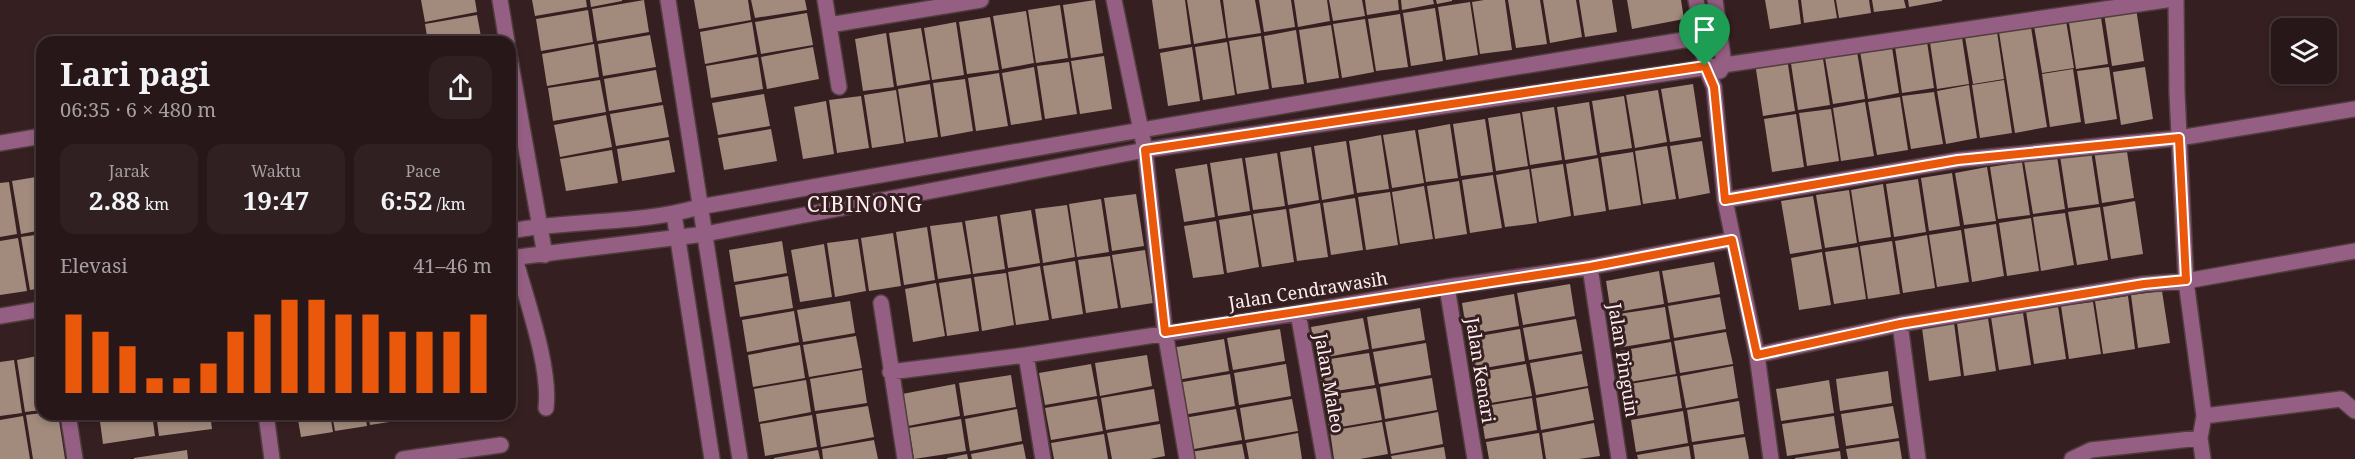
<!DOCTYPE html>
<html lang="id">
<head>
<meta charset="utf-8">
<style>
  :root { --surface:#281719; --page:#302022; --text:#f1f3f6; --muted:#a59fa2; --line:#443638; --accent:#ea580c }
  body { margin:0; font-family:"Noto Serif",serif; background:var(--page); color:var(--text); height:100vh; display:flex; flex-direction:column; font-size:22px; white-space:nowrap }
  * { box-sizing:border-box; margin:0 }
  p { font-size:20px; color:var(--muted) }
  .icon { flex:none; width:33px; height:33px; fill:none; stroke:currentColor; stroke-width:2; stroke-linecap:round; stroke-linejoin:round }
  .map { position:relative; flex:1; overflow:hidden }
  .drawer { position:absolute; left:36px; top:36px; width:480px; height:384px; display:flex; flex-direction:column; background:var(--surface); border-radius:18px; box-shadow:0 3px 9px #0003,0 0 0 2px var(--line) }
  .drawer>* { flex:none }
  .controls { position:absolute; left:2271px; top:18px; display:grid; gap:12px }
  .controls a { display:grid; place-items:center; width:66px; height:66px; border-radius:12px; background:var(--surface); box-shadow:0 3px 9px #0003,0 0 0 2px var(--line); font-size:30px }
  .pin { position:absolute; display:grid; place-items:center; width:51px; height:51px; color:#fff; margin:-62px -26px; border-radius:50% 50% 50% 0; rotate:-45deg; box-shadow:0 0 6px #0007 }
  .pin .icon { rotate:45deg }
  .round { display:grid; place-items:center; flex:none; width:63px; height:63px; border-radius:18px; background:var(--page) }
  .overview { display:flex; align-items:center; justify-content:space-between; height:102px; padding:0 24px }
  h1 { font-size:33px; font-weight:700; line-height:45px }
  .stats { display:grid; grid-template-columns:repeat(3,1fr); gap:9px; height:102px; padding:6px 24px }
  .stats div { display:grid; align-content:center; border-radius:15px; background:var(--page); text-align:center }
  .stats b { font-size:26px; font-weight:700 }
  .stats small { font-size:16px; font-weight:400 }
  .stats p { font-size:16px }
  .chart { height:168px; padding:12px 24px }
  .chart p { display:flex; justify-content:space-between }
  .chart svg { width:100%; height:108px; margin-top:6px; stroke:var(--accent); stroke-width:6 }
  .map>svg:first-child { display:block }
  .building { fill:#a28a7d }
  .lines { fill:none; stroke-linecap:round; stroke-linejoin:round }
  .street-casing { stroke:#513c3e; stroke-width:18 }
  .street { stroke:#945f82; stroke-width:15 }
  .route-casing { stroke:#fff; stroke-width:12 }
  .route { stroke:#ea580c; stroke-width:8 }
  .labels { text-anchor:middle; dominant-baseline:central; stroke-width:6; stroke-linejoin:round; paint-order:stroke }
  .street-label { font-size:18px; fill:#feeeef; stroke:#351f21 }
  .quarter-label { font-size:21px; letter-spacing:1.5px; fill:#feeeef; stroke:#351f21 }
</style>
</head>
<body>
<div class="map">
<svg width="2355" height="459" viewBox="0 0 2355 459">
  <rect width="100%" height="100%" fill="#351f21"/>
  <path class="building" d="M421,0H475L477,12L425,22Z
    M532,0H586L587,7L535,16Z
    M590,0H622V1L591,7Z
    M644,0L649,32L597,41L592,9Z
    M694,0H748L751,20L699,29Z
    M751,0H805L807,10L755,18Z
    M1095,0L1103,53L1071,58L1063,5Z
    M1152,0H1185L1191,44L1159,49Z
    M1187,0H1220L1226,38L1194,44Z
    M1223,0H1255L1261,33L1228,38Z
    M1259,0H1291L1295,27L1264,32Z
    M1294,0H1327L1330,21L1298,27Z
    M1329,0H1362L1365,16L1333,21Z
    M1365,0H1398L1399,10L1367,15Z
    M1401,0H1433L1434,4L1402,10Z
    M1436,0H1452V1L1437,4Z
    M1484,0H1505L1512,50L1480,54L1472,2Z
    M1508,0H1540L1547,44L1516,48Z
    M1543,0H1576L1582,37L1550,43Z
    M1579,0H1612L1617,32L1585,37Z
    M1627,0H1681L1684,19L1632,29Z
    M1765,0H1798L1801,24L1770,29Z
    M1801,0H1834L1837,18L1804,23Z
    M1836,0H1869L1871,13L1839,18Z
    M1872,0H1904L1906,8L1874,12Z
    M1908,0H1942V1L1909,7Z
    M1470,2L1478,55L1446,60L1438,7Z
    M1060,5L1068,58L1036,63L1028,10Z
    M1435,8L1443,61L1411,66L1403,13Z
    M2136,8L2144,61L2112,66L2104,13Z
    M588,10L593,42L541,51L536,19Z
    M1026,11L1034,63L1002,69L993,16Z
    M2100,11L2108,64L2076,69L2068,16Z
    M807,13L813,45L761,54L755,22Z
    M1400,14L1408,67L1376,71L1368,19Z
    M477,15L482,42H428L425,24Z
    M2065,15L2074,68L2042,73L2033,20Z
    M990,17L999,70L967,74L959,22Z
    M1365,19L1374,72L1342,78L1333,24Z
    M2030,21L2047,127L2015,133L1998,26Z
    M752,22L757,54L705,64L700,32Z
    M956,22L964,75L932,80L924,28Z
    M1331,25L1339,78L1307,83L1299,30Z
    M1996,25L2004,79L1973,84L1964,31Z
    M921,28L930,80L897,86L889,33Z
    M1296,30L1304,84L1272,88L1264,36Z
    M1961,31L1969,84L1937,89L1929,36Z
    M886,33L894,87L863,91L855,39Z
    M650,35L656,67L603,76L598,44Z
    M1926,35L1934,88L1902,93L1894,40Z
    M1261,36L1269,89L1237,94L1229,41Z
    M1891,41L1899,93L1868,99L1859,45Z
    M1227,42L1235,95L1203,100L1195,47Z
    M594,44L599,77L547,86L542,54Z
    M1856,46L1865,99L1833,104L1824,52Z
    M813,47L819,79L767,89L761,57Z
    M1192,47L1200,101L1168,106L1160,53Z
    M1822,52L1830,105L1798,110L1790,57Z
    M1104,56L1112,109L1080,114L1071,61Z
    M758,57L763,89L711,98L706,66Z
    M1787,58L1795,111L1763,116L1755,63Z
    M1069,62L1077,114L1045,119L1037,66Z
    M1034,67L1042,120L1011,125L1002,73Z
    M2109,67L2117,119L2085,124L2077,71Z
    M2145,67L2153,119L2121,125L2113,72Z
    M2073,69L2081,122L2050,127L2042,74Z
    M656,70L662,102L609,111L604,79Z
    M999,73L1008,126L976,131L968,78Z
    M965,79L973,131L941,137L933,83Z
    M600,80L606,112L553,121L548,88Z
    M2004,80L2012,133L1980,138L1972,85Z
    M930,84L938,137L906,142L898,89Z
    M1693,84L1701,137L1670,142L1661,89Z
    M1969,85L1977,138L1946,144L1937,91Z
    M896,90L904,143L872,148L864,95Z
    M1658,90L1667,142L1635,148L1626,95Z
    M1934,92L1943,144L1911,149L1902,96Z
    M764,94L770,126L718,135L712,103Z
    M861,96L869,148L837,153L829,100Z
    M1624,96L1632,148L1600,153L1592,101Z
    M1900,97L1908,150L1877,155L1868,102Z
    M826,101L834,154L803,159L794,107Z
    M1589,102L1597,155L1565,160L1557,107Z
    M1865,102L1874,156L1841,161L1833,108Z
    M663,105L669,137L616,146L610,114Z
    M1554,107L1562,160L1530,165L1522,112Z
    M1831,109L1839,161L1807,166L1799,113Z
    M1520,113L1528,166L1496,171L1488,118Z
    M1796,114L1804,167L1772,172L1764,119Z
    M606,115L612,147L560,157L554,125Z
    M1485,119L1493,172L1461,176L1453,124Z
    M1450,124L1458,178L1426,182L1418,130Z
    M771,129L777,161L724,170L718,138Z
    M1415,130L1424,183L1392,188L1383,135Z
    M1381,135L1389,189L1357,193L1349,141Z
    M669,140L675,172L622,181L617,149Z
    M1346,141L1354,194L1322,200L1314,146Z
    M1702,141L1710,193L1679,199L1670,146Z
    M2126,145L2134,198L2102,203L2094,150Z
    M1667,146L1676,199L1643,204L1635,151Z
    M1311,147L1319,200L1288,205L1280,152Z
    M612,150L618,183L566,191L560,159Z
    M2091,151L2099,204L2068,208L2060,156Z
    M1633,152L1641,205L1609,210L1601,157Z
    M1277,153L1285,206L1253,210L1245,158Z
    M2057,156L2065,209L2033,214L2024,161Z
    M1242,158L1250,211L1218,216L1210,163Z
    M1598,158L1606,211L1574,216L1566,164Z
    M2022,162L2030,215L1998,219L1990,167Z
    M1207,164L1215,217L1184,222L1175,169Z
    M1563,164L1571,216L1539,222L1531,169Z
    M1987,167L1996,221L1964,225L1955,173Z
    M1529,169L1537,223L1505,227L1496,175Z
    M1952,173L1960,226L1929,231L1921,178Z
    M1493,175L1502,228L1470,233L1462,180Z
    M42,176V230L21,234L12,181Z
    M1918,179L1926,232L1894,237L1886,184Z
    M1459,181L1467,234L1435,239L1427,186Z
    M9,182L17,234L0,237V183Z
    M1883,184L1891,237L1859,242L1851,190Z
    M1424,186L1433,239L1400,244L1392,192Z
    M1849,190L1857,243L1825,248L1816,195Z
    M1390,192L1398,245L1366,250L1358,197Z
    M1136,194L1144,246L1112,251L1104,198Z
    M1813,196L1822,249L1790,254L1781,201Z
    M1355,198L1363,250L1331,255L1323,203Z
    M1101,199L1109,252L1077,257L1069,204Z
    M2135,201L2143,254L2111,259L2103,207Z
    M1320,203L1328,257L1297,261L1289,209Z
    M1067,205L1075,257L1043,263L1035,209Z
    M2100,207L2108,260L2077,265L2068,212Z
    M1286,209L1294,262L1262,267L1253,214Z
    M1031,210L1040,263L1008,268L1000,215Z
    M2065,213L2074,265L2041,271L2033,217Z
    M1251,215L1259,267L1227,273L1219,220Z
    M997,216L1005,269L973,274L965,221Z
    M2031,218L2039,271L2007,276L1999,223Z
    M1216,221L1224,274L1193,278L1184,226Z
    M962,222L971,274L938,279L930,226Z
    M1996,224L2004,276L1972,282L1964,229Z
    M927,227L935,280L904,285L896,232Z
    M1961,230L1969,282L1937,287L1929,235Z
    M893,233L901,286L869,291L861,238Z
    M42,234V288L30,290L21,237Z
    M1927,235L1935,288L1903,293L1895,241Z
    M18,238L27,291L0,295V241Z
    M858,239L866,291L835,297L827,243Z
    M782,241L787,273L734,282L729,250Z
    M1892,241L1900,294L1868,299L1860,246Z
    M824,244L832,297L800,302L791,250Z
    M1858,247L1866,299L1834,304L1825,252Z
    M1145,250L1153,303L1121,308L1112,255Z
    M1822,252L1831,305L1799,310L1791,258Z
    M1110,256L1118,308L1086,313L1078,260Z
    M1075,261L1083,314L1052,319L1043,266Z
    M1714,262L1720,294L1668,303L1662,271Z
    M1040,266L1049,320L1016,325L1008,272Z
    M1659,271L1664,304L1611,313L1606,281Z
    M1006,273L1014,325L982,331L974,277Z
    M788,276L793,308L740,317L735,285Z
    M971,278L979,331L947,336L939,283Z
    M936,283L945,336L913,342L905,289Z
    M1570,284L1575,316L1523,325L1517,293Z
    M2162,291L2170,343L2138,348L2131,295Z
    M1514,294L1519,326L1467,335L1462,303Z
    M2128,296L2135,349L2103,354L2095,301Z
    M1720,297L1726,329L1674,338L1668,306Z
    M850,301L855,333L803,342L797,310Z
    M2093,302L2101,354L2069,359L2061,306Z
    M2058,306L2066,359L2034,364L2026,311Z
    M1665,307L1670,339L1617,348L1612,315Z
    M1420,308L1425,340L1372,349L1367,317Z
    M794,311L799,342L747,352L742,320Z
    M2023,313L2031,365L1999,370L1991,317Z
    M1363,318L1369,349L1317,359L1311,327Z
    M1988,318L1996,371L1964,376L1957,323Z
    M1576,319L1582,351L1529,360L1523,328Z
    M1954,323L1961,376L1929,381L1922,328Z
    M1280,329L1285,361L1233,370L1227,338Z
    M1520,329L1525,361L1473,370L1468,338Z
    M1726,332L1733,364L1680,373L1674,341Z
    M856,336L862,368L809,377L803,345Z
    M1224,339L1229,371L1177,380L1171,348Z
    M1671,342L1676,374L1624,383L1619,351Z
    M1426,343L1431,375L1379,384L1373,352Z
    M800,345L805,378L753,387L748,355Z
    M1369,353L1375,385L1323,393L1317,361Z
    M1582,354L1588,386L1536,395L1530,363Z
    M42,355V410L25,412L17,360Z
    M1147,355L1152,386L1100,396L1095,363Z
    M14,360L22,413L0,416V362Z
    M1091,364L1097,396L1045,405L1039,373Z
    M1286,364L1291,396L1239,405L1234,373Z
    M1526,364L1532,396L1479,405L1474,373Z
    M1733,366L1738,398L1686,408L1680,376Z
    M862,370L867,403L815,411L810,379Z
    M1888,371L1892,403L1840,411L1836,379Z
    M1230,374L1235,406L1183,415L1177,383Z
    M1011,375L1016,407L964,416L959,383Z
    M1677,376L1682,408L1630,417L1624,385Z
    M1432,378L1437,410L1385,419L1380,387Z
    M806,380L811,412L759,422L754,389Z
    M1829,380L1834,413L1781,421L1776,389Z
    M955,384L960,416L908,426L902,394Z
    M1376,388L1382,420L1329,429L1323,396Z
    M1588,388L1594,420L1541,430L1536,398Z
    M1154,389L1159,421L1106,430L1101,398Z
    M1532,398L1537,430L1485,439L1480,407Z
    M1097,399L1103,431L1051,440L1045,408Z
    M1292,399L1298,431L1245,440L1240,408Z
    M1739,401L1744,434L1692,442L1687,410Z
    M868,406L874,437L821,447L816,414Z
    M1893,406L1899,438L1846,446L1841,414Z
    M1017,409L1022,441L970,451L965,419Z
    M1236,409L1242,440L1189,450L1184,418Z
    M1683,411L1688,443L1636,452L1631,420Z
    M1438,412L1443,444L1391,454L1385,422Z
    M42,413L58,414L65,459H33L26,415Z
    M99,414H152L155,436L103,444Z
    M156,414H210L212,429L159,436Z
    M297,414H330L333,432L301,437Z
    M332,414H365L367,426L335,431Z
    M368,414H401L402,420L370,425Z
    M404,414H428V415L405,419Z
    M812,415L817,447L765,456L760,424Z
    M23,416L30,459H0V420Z
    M1834,416L1839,448L1787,456L1782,424Z
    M961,419L966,451L914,459L909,428Z
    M1382,422L1388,454L1360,459H1334L1330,431Z
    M1594,423L1600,456L1579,459H1546L1542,433Z
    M1160,424L1165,456L1150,459H1112L1107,433Z
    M1298,433L1302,459H1249L1246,443Z
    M1539,433L1543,459H1489L1486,442Z
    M1104,434L1108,459H1054L1051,443Z
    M1745,437L1749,459H1695L1693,445Z
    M874,440L878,459H823L822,449Z
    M1899,441L1902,459H1848L1846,449Z
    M1023,444L1026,459H972L971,454Z
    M1242,444L1245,459H1191L1190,452Z
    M1689,446L1691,459H1638L1637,455Z
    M1444,447L1446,459H1392L1391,456Z
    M187,450L188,459H134V458Z
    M818,450L820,459H774V458Z
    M1840,451L1841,459H1795V458Z
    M967,454L968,459H947V458Z"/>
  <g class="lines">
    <g class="street-casing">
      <path id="street" d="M500,0L507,42
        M668,0L740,459
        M825,0L839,87
        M1114,0L1145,150L1165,332L1187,459
        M1696,0L1703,37L1705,66L1714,87L1725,200L1757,355L1771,459
        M1715,0L1724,64L1720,71
        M829,25L981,0
        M510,59L545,255
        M0,143L42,136
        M1725,200L1958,160L2179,138L2355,109
        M674,214L712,459
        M510,231C572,219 638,225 699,207C1033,148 1368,90 1703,37L1720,32
        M510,258L705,234L1145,150L2166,0
        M515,258C526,299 551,367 546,408
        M1590,267L1619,459
        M1447,287L1475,459
        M881,303L905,459
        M1298,313L1324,459
        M0,316L42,309
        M1900,324L1918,459
        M1026,355L1043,459
        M1757,355L1900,324L2144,284L2186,281L2177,93L2176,0
        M890,372L1026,355L1298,313L1447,287L1590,267L1732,240
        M68,414L75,459
        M266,414L272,459
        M2204,416L2341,399L2355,411
        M403,459L501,445
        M2072,459L2091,450L2200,438
        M2203,459L2200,438L2204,416L2186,281L2355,251"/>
    </g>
    <use href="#street" class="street"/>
  </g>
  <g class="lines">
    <g class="route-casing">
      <path id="route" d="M1705,66L1714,87L1725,200L1958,160L2179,138L2186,280L2144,284L1900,324L1757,355L1732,240L1590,267L1165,332L1145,150Z"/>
    </g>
    <use href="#route" class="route"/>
  </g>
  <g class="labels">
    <g class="street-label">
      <text transform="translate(1308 290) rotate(-9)">Jalan Cendrawasih</text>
      <text transform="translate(1624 360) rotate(81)">Jalan Pinguin</text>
      <text transform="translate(1481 370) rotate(81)">Jalan Kenari</text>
      <text transform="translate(1330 383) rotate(80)">Jalan Maleo</text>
    </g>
    <g class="quarter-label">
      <text x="865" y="204">CIBINONG</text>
    </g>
  </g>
</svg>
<div class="controls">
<a><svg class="icon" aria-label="layers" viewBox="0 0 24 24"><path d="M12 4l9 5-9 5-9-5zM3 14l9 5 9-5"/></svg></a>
</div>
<div class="pin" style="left:1705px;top:66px;background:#1e9e55"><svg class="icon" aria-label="arrive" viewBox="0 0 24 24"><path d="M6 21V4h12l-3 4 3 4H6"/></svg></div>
<section class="drawer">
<div class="overview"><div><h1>Lari pagi</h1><p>06:35 · 6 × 480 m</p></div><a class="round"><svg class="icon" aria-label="share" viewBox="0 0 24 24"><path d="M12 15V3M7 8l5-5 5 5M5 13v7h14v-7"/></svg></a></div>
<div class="stats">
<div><p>Jarak</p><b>2.88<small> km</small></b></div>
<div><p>Waktu</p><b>19:47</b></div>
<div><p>Pace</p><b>6:52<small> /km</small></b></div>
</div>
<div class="chart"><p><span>Elevasi</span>41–46 m</p>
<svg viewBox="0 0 160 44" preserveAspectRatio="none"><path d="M5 44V12M15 44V19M25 44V25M35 44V38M45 44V38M55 44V32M65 44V19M75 44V12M85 44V6M95 44V6M105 44V12M115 44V12M125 44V19M135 44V19M145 44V19M155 44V12"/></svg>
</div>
</section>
</div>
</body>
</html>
